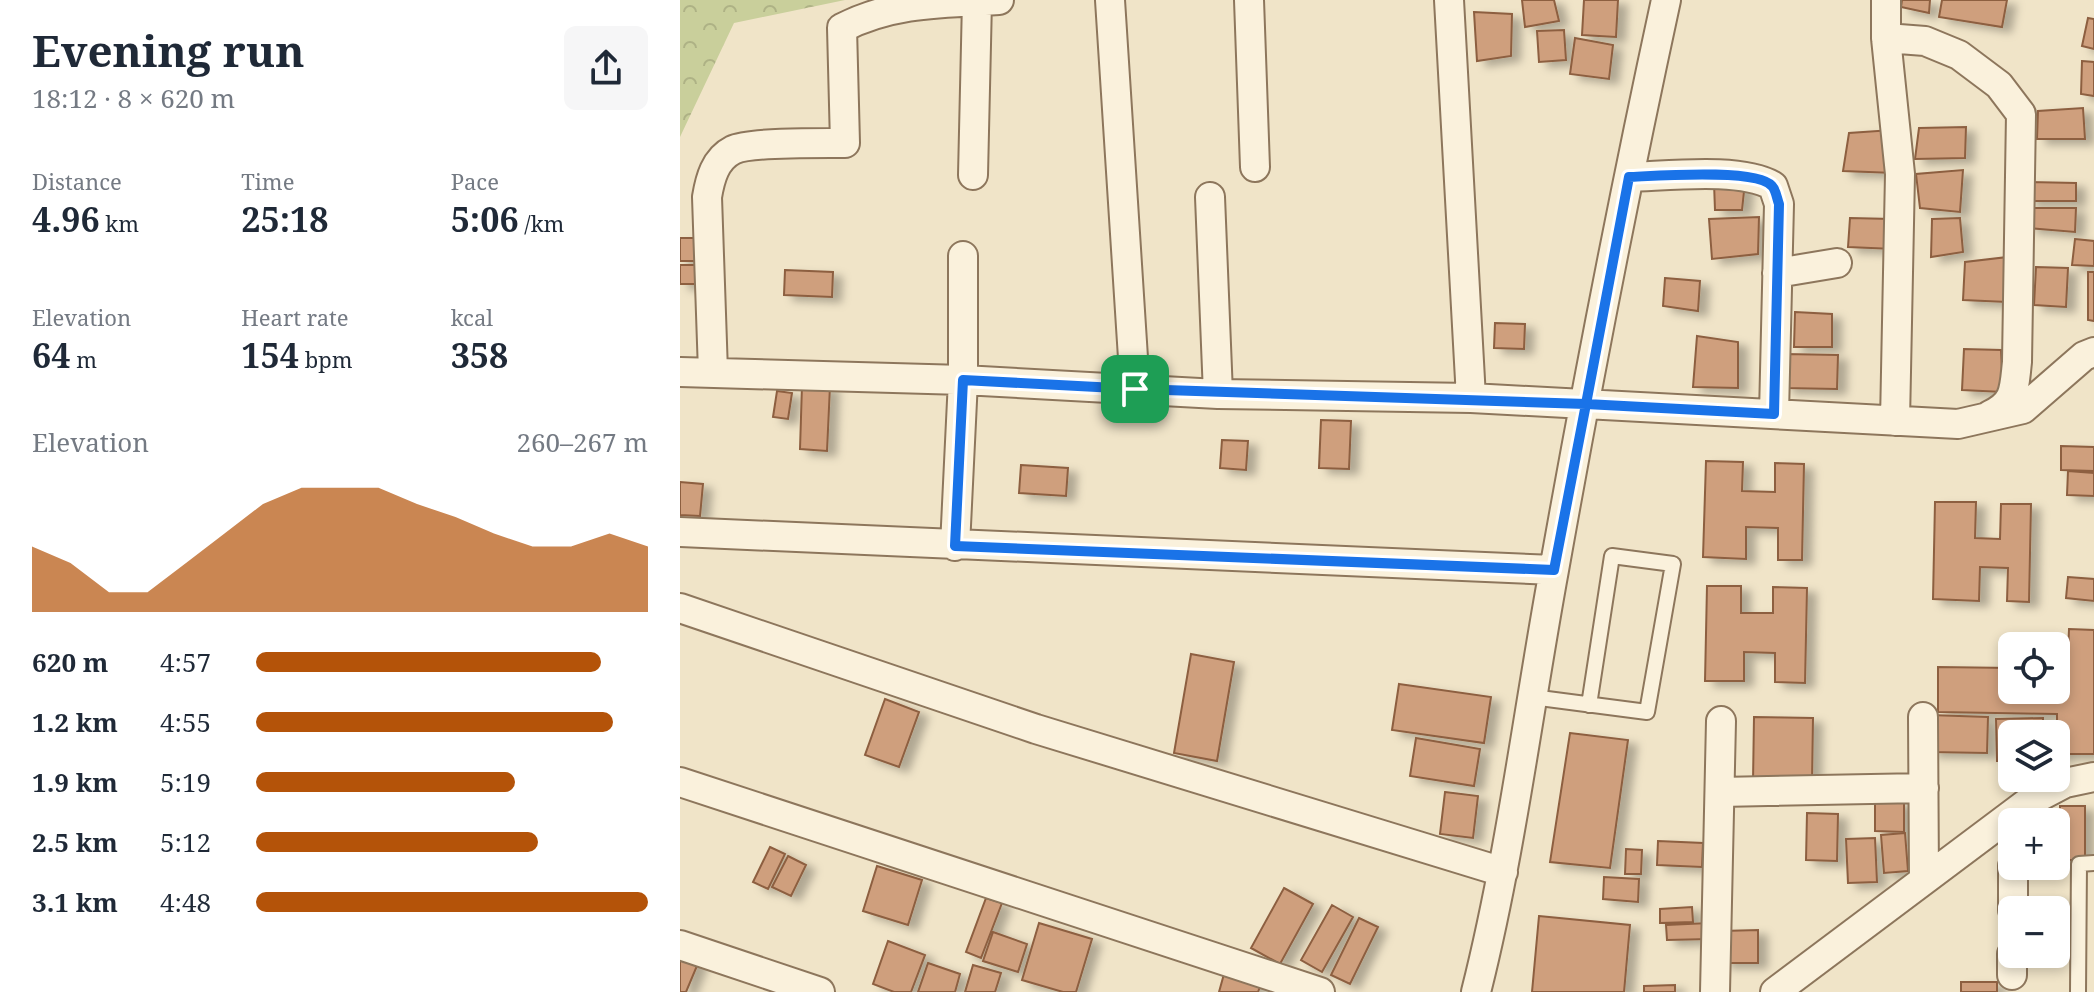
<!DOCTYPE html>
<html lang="en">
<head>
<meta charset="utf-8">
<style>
  :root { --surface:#fff; --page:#f6f6f7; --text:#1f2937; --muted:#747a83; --accent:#b45309 }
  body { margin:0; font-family:"Noto Serif",serif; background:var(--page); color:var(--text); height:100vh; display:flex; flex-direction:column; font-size:30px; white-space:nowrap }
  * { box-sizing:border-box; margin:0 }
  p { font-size:26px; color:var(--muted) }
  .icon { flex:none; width:44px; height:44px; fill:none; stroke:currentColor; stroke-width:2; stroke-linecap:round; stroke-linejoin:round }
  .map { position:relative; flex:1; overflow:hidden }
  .panel { display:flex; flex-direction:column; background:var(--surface); width:680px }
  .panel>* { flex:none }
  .controls { position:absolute; left:1318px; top:632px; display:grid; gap:16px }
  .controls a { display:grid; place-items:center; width:72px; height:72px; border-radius:12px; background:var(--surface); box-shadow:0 4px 12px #0003; font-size:40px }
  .pin { position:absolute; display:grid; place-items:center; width:68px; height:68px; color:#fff; margin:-34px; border-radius:16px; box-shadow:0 4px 12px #0006 }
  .round { display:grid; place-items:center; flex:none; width:84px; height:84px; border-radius:12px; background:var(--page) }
  .summary { display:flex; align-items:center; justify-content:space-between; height:136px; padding:0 32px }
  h1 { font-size:44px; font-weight:700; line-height:60px }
  .metrics { display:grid; grid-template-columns:repeat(3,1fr); gap:12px; height:136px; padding:8px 32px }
  .metrics div { display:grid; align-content:center }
  .metrics b { font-size:34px; font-weight:700 }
  .metrics small { font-size:22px; font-weight:400 }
  .metrics p { font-size:22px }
  .chart { height:224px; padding:16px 32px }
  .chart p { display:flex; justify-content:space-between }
  .chart svg { width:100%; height:144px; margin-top:8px; fill:var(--accent); opacity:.7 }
  ul { padding:0 32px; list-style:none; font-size:26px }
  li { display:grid; grid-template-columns:128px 96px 1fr; align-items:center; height:60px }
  li i { height:20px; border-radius:10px; background:var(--accent) }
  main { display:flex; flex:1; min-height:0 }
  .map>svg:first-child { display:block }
  .forest { fill:url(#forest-crowns) }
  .building { fill:#cf9f7d; stroke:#8d5f41; stroke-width:2; filter:url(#shadow) }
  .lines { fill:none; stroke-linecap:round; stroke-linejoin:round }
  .service-casing { stroke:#8d765c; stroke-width:18 }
  .minor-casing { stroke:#8d765c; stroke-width:32 }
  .service { stroke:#faf1dc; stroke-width:14 }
  .minor { stroke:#faf1dc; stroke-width:28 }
  .route-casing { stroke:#fff; stroke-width:16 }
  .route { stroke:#1a73e8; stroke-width:10 }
</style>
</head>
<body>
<main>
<section class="panel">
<div class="summary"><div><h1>Evening run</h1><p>18:12 · 8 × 620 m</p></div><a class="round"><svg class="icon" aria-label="share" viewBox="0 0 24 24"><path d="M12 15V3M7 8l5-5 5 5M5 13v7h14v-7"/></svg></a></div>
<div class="metrics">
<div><p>Distance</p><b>4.96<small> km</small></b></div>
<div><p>Time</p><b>25:18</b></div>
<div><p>Pace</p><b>5:06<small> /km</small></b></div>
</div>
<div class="metrics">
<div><p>Elevation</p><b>64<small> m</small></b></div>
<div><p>Heart rate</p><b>154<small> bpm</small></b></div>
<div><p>kcal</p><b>358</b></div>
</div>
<div class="chart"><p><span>Elevation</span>260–267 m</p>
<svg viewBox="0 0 160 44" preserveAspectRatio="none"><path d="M0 44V24L10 29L20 38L30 38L40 29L50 20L60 11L70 6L80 6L90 6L100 11L110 15L120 20L130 24L140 24L150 20L160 24V44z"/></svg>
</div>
<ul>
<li><b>620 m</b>4:57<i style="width:88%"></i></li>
<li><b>1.2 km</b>4:55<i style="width:91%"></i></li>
<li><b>1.9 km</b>5:19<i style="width:66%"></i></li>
<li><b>2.5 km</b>5:12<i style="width:72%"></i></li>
<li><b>3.1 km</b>4:48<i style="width:100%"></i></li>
</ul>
</section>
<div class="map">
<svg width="1414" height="992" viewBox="0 0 1414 992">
  <defs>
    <pattern id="forest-crowns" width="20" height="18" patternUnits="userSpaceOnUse" patternTransform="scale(2)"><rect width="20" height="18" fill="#c9cf9b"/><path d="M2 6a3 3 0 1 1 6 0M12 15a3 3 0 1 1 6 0" fill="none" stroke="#aeb285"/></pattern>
    <filter id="shadow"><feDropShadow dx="9" dy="5" stdDeviation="4" flood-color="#0004"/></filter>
  </defs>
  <rect width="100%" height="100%" fill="#f0e4c8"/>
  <path class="forest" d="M0,0H165L54,23L0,137Z"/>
  <path class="building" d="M842,0H874L879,21L845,27Z
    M904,0H938L936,37L902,35Z
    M1222,0H1250L1249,13L1221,7Z
    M1262,0H1327L1322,27L1259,17Z
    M794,12L832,14L831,56L797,61Z
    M1408,18L1414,19V49L1402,46Z
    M884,30L886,60L859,62L857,31Z
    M895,38L933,45L929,79L890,74Z
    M1402,61L1414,62V96L1401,94Z
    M1403,108L1405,139H1357L1358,111Z
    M1286,127L1285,158L1235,159L1239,128Z
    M1212,130L1214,173L1163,171L1169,133Z
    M1283,170L1280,212L1240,208L1236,174Z
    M1065,182L1062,210H1035L1034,183Z
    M1349,182L1396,183V201H1346Z
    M1350,208H1396L1395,232L1348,228Z
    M1079,217L1078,254L1032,259L1029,219Z
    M1170,218L1212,219L1214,249L1168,247Z
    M1280,218L1283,252L1251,257L1252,219Z
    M0,238H23V261H0Z
    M1395,239L1414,241V266L1392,265Z
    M1328,257L1327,302L1283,300L1285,262Z
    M0,265H24L23,284H0Z
    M1356,267L1388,268L1386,307L1354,305Z
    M105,270L153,272L152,297L104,295Z
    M1408,272H1414V321L1408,320Z
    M985,278L1020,281L1018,311L983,306Z
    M1115,312L1152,314V347H1114Z
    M815,323L845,324L844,349L814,348Z
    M1017,336L1058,342V388L1013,387Z
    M1284,349L1321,350L1323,392L1282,390Z
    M1105,354L1158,355L1157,389L1104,388Z
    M122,385L150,386L147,451L120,449Z
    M97,391L112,393L108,419L93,417Z
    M641,420L671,421L669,469L639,468Z
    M542,440L568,441L566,470L540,468Z
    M1381,446L1414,447V471L1381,470Z
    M1026,461L1063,462L1062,491L1095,492V463L1124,464L1122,560H1098V528L1066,527V559L1023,557Z
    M341,465L388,468L386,496L339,493Z
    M1388,471L1414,473V496L1387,495Z
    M0,482L23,484L20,516L0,515Z
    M1255,502H1296L1295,538L1320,539L1321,504H1351L1349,602L1327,601L1328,568L1300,567L1299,601L1253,599Z
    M1388,577L1414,579V601L1386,598Z
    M1027,586H1061V613H1093V587L1127,588L1125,683L1095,682V653L1064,652V681H1025Z
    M1389,629L1414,630V754H1377V714L1258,712V667L1332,668V690H1376V655H1388Z
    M511,654L554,662L537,761L494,753Z
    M719,684L811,697L804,743L712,730Z
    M205,699L239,712L219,767L185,755Z
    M1250,715L1308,717L1307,753L1249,752Z
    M1074,717L1133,718L1132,782H1073Z
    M1363,718V734H1332V761H1317L1316,719Z
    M890,733L948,740L930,868L870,862Z
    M736,738L800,749L794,786L730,776Z
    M765,792L798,796L793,838L760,834Z
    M1195,801H1224V832L1195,831Z
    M1380,806H1405V860H1380Z
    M1127,813L1158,814L1157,861L1126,860Z
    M1225,833L1228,871L1204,873L1201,835Z
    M1195,838L1197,882L1168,883L1166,839Z
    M978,841L1023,843L1022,867L977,865Z
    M90,847L105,854L88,889L73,882Z
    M946,849L962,850L961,874H945Z
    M108,856L126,865L111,896L92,887Z
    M197,866L242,880L228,925L183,911Z
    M924,877L959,879L958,902L923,899Z
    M604,888L633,904L600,964L571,948Z
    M306,898L322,903L301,958L286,952Z
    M1378,898V935H1376V910H1338V899Z
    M652,905L673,917L642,972L621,960Z
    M1012,907L1013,922L980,923V909Z
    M859,916L950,925L944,992H852Z
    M679,918L698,927L670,984L651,975Z
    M359,923L412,939L396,992H383L342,980Z
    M1029,923L1030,939L987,940L986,925Z
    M1078,930V963H1042V931Z
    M313,932L347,944L338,972L303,961Z
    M208,941L245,955L231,992H214L193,984Z
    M0,953L19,961L6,992H0Z
    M248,963L280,974L275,992H238Z
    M293,965L321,973L315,992H285Z
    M544,974L581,984L578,992H539Z
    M1281,982H1317V992H1281Z
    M995,985V992H964V986Z"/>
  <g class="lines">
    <g class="service-casing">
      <path id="service" d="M852,697L967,712L993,564L932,556L909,705
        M1398,992L1399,864L1414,863"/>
    </g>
    <g class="minor-casing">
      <path id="minor" d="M430,0L455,389
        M569,0L575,167
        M769,0L791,398
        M1206,0V38L1220,174L1215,421
        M1206,38L1245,41L1279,55L1319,85L1341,114L1337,362C1334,388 1336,403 1310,415
        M293,175L297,1
        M949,177C988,176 1061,167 1093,186L1099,204L1094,414
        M530,197L538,394
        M1097,273L1157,263
        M0,372L283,380L538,394L791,398L1278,424L1343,409L1404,356L1414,352
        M33,372L27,197C30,179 35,159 53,150C69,142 143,143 165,143L162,28C212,2 264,3 319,0
        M0,532L874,570
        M275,546L283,380V256
        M0,608L356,729L823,872
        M1243,717L1244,878
        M0,782L640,992
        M1040,792L1244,788
        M1333,910V866
        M0,945L140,992
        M1332,975V954
        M796,992C831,853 848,711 874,570C908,379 945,189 986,0
        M1035,992L1041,721
        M1095,992L1347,803L1385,783L1414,777"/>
    </g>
    <use href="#service" class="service"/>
    <use href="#minor" class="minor"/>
  </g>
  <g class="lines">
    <g class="route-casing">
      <path id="route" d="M455,389L283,380L275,546L874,570L906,404L1094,414L1099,204C1097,199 1096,190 1092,186C1077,168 975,176 949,177L906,404L455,389"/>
    </g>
    <use href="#route" class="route"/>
  </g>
</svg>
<div class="controls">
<a><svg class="icon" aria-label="locate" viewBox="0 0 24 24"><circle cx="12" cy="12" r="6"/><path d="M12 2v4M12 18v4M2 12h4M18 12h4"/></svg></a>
<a><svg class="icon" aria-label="layers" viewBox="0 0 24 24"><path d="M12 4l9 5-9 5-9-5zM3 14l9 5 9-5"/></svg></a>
<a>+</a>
<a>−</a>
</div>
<div class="pin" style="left:455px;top:389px;background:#1e9e55"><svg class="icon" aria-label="arrive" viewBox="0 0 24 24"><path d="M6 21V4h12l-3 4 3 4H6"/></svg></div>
</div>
</main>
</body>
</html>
